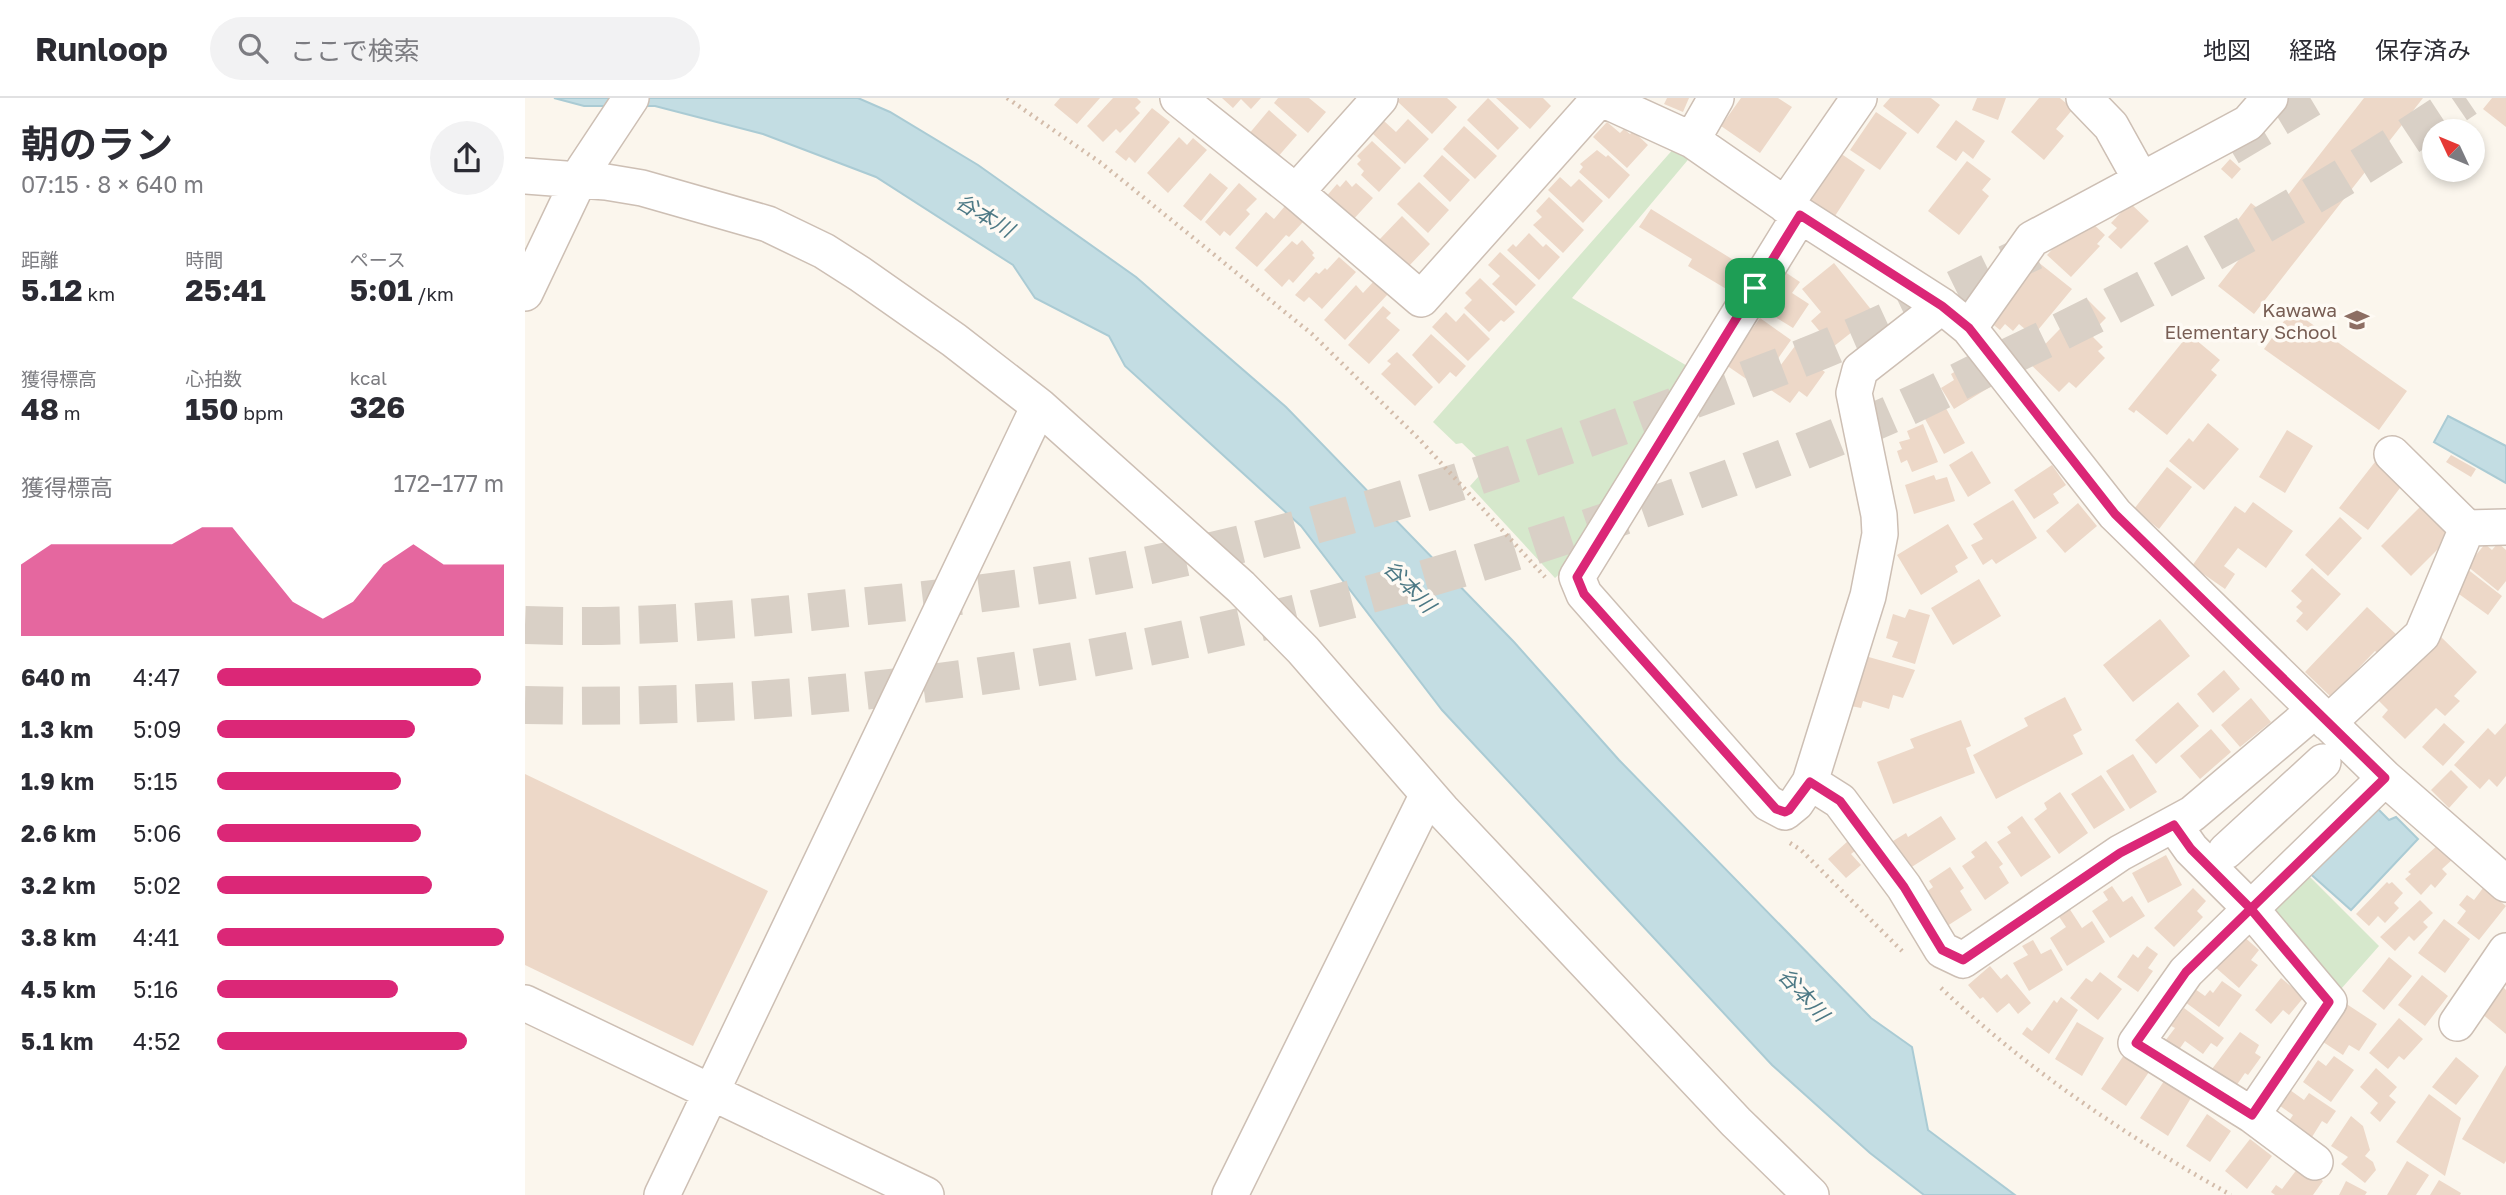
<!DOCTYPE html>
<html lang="ja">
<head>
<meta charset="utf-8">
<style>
  :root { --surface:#fff; --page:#f2f2f3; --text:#2b2b33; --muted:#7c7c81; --line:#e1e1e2; --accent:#db2777 }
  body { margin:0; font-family:"Golos Text","Noto Sans JP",sans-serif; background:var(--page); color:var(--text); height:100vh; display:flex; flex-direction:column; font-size:26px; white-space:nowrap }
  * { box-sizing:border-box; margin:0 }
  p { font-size:23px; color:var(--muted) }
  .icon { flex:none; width:38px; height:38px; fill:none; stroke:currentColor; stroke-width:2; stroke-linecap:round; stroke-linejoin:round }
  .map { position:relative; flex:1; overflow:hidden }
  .sheet { display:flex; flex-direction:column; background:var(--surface); width:525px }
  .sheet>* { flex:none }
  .needle { width:46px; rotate:314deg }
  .tools { position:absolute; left:1897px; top:21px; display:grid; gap:14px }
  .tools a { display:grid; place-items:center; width:63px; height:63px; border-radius:50%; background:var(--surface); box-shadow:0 4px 10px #0003; font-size:35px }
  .pin { position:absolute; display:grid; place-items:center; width:60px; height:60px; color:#fff; margin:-30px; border-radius:14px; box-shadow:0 4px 10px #0006 }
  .round { display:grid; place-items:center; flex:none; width:74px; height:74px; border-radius:37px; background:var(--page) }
  .head { display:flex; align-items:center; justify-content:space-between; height:119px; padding:0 21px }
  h1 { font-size:38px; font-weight:700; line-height:52px }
  .figures { display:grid; grid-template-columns:repeat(3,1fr); gap:10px; height:119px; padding:7px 21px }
  .figures div { display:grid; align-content:center }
  .figures b { font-size:30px; font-weight:700 }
  .figures small { font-size:19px; font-weight:400 }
  .figures p { font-size:19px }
  .chart { height:196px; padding:14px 21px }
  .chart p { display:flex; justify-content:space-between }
  .chart svg { width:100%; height:126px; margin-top:7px; fill:var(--accent); opacity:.7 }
  ul { padding:0 21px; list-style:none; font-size:23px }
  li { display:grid; grid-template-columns:112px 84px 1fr; align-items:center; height:52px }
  li i { height:18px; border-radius:9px; background:var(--accent) }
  header { display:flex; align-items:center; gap:42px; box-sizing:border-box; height:98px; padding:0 35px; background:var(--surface); border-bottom:2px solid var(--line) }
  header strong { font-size:33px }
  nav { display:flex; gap:38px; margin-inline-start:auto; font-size:24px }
  .search { width:490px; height:63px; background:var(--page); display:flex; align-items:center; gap:18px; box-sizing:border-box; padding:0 24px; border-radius:38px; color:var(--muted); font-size:26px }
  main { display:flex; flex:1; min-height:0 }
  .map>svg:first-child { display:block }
  .green { fill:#d6e8cc }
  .water { fill:#c3dde3; stroke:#aacbd4; stroke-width:2 }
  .building { fill:#edd8c8 }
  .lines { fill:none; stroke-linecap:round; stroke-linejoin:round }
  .highway-tunnel { stroke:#d9d0c6; stroke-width:38; stroke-dasharray:38 19; stroke-linecap:butt }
  .minor-casing { stroke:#cdbfb4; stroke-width:38 }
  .path { stroke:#d3bcaa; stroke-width:4.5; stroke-dasharray:2 5; stroke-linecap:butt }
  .minor { stroke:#fff; stroke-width:35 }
  .route-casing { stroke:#fff; stroke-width:14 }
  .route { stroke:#db2777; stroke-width:9 }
  .labels { text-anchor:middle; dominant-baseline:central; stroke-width:7; stroke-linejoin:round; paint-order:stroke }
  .education-label { font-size:19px; fill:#785e54; stroke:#fefaf4; text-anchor:end }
  .water-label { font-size:21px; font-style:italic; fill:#4d7985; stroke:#fefaf4 }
</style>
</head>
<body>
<header>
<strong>Runloop</strong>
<div class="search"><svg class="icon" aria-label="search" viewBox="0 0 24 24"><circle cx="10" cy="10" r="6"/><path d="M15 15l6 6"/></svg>ここで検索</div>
<nav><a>地図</a><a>経路</a><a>保存済み</a></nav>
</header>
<main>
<section class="sheet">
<div class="head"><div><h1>朝のラン</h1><p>07:15 · 8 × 640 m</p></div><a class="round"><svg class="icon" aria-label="share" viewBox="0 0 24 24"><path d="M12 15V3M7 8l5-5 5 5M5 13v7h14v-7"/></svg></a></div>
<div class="figures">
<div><p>距離</p><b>5.12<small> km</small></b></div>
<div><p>時間</p><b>25:41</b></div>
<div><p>ペース</p><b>5:01<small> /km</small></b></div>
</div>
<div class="figures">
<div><p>獲得標高</p><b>48<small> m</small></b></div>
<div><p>心拍数</p><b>150<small> bpm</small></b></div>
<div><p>kcal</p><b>326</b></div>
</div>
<div class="chart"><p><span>獲得標高</span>172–177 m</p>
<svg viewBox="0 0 160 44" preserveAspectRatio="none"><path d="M0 44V19L10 12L20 12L30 12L40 12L50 12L60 6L70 6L80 19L90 32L100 38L110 32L120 19L130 12L140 19L150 19L160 19V44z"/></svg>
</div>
<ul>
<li><b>640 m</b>4:47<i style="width:92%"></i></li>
<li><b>1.3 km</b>5:09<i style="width:69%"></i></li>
<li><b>1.9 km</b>5:15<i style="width:64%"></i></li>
<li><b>2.6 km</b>5:06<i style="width:71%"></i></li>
<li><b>3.2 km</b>5:02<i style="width:75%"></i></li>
<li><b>3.8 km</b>4:41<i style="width:100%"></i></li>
<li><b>4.5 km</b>5:16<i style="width:63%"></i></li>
<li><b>5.1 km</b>4:52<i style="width:87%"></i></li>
</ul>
</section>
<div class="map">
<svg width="1981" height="1097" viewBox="0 0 1981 1097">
  <rect width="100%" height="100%" fill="#fbf6ed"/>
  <path class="green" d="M1150,49L1167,57L1047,200L1164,269L1050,462L1030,480L945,388L962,369L937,345L931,346L908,324Z
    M1782,776L1854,848L1816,891L1745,819L1750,805Z"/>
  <path class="water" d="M29,0H333L365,14L453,67L611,179L761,309L989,544L1094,662L1346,920L1387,949L1403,1032L1490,1097H1399L1345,1055L1247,967L917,612L776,428L600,268L584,238L510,200L488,167L351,79L238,36L130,8H59Z
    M1923,318L1981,348V385L1909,344Z
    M1851,709L1864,722L1871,719L1893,741L1826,812L1781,772Z"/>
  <path class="building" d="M535,0H575L552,26L529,7Z
    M588,0H612L616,4L610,10L615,15L595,35L591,31L578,44L562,28Z
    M697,0H736L726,11L716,1L708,10Z
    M753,0H784L801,14L783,35L749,5Z
    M875,0H922L932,9L907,36L872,3Z
    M963,0L994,30L973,52L942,22Z
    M971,0H1018L1026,8L1005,31Z
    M1142,0H1164L1158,14L1139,6Z
    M1216,0H1253L1267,9L1235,55L1196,28Z
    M1365,0H1406L1415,7L1393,36L1358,8Z
    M1452,0H1481L1473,22L1447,12Z
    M1514,0H1535L1548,11L1531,31L1539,38L1519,62L1486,34Z
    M1839,0H1898L1729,216L1693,188L1716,159L1696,144L1726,105L1745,120Z
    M1967,0H1981V29L1958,11Z
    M627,10L645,24L610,65L604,59L601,63L590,54Z
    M744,12L772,37L751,61L723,37Z
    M1351,14L1382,35L1355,72L1325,52Z
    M883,21L904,41L880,66L847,35L859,23L871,34Z
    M1431,22L1460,43L1448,61L1438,53L1431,63L1411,49Z
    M1082,24L1095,35L1099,31L1105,36L1108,33L1123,47L1102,70L1068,39Z
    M939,28L972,58L950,81L918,51Z
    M654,39L662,47L668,40L682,52L643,95L622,75Z
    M847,43L876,70L854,94L836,77L839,73L832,66L836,62L832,58Z
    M1072,52L1081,59L1083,57L1105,77L1084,101L1054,74L1058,69L1055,66Z
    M1315,55L1340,72L1308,121L1282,104Z
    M917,57L945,82L925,104L898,78Z
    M1705,61L1716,71L1707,81L1696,71Z
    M1442,63L1466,81L1457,92L1464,98L1434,137L1403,113Z
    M685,75L703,90L676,123L658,108Z
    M1035,79L1046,89L1054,81L1078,103L1058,125L1023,92Z
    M821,82L827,89L831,85L848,100L826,124L800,100L812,86L815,89Z
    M894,84L924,112L903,135L872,106Z
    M714,85L732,101L721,112L725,116L705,138L699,133L695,138L680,124Z
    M1024,99L1059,132L1038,155L1008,127L1017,119L1011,113Z
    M1605,105L1624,123L1596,151L1583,139L1592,130L1586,125Z
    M760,108L778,124L764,139L761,137L732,169L710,150L741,114L749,121Z
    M1126,111L1223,171L1208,195L1163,168L1167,161L1114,129Z
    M877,118L905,146L882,170L854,142Z
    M1565,123L1580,137L1572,146L1575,148L1546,179L1522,157L1535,143L1537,145L1550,132Z
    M1004,135L1018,149L1021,146L1035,159L1014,182L982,152L988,146L991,149Z
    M777,142L789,155L787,157L790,160L768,185L764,181L757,189L739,172L767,143L772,147Z
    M975,154L1011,187L991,208L967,186L975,178L963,167Z
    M814,159L831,174L797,211L784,199L779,204L770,197L791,174L794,176L800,170L802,172Z
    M1513,164L1547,191L1508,238L1494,226L1488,233L1480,226L1475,232L1465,224Z
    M1309,165L1360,229L1343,243L1332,230L1308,249L1286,223L1296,214L1277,191Z
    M1260,174L1275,184L1267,195L1284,206L1268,230L1237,211Z
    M955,180L990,214L979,224L976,222L964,234L939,210L947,202L940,195Z
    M849,183L863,196L820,242L799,222L831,187L838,195Z
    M1563,202L1581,220L1570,231L1573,233L1568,239L1578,249L1573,253L1580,260L1551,290L1544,284L1534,294L1503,264Z
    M858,208L866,215L861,220L875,232L844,266L823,247Z
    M1767,212L1882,293L1854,332L1739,251Z
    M921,214L931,224L939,215L965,241L943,263L907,229Z
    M1235,220L1266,242L1233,289L1201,267Z
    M906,236L941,268L931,279L925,274L914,286L887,257Z
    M1664,236L1695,262L1686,272L1692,277L1642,337L1611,312L1609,315L1603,311Z
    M1276,240L1301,258L1293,269L1300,274L1282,299L1274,293L1265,305L1240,288Z
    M872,254L908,289L890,308L856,276L866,266L862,263Z
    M1449,262L1465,289L1429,311L1416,290L1429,282L1426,276Z
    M1411,292L1440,345L1419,356L1399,319L1392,324L1386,314L1394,309L1391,303Z
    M1683,325L1714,351L1679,392L1644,363L1664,340L1668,344Z
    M1398,326L1413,364L1387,374L1382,362L1376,365L1372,353L1377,351L1374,344L1385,341L1382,333Z
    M1762,332L1788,348L1760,395L1734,379Z
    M1447,353L1466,385L1443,399L1424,367Z
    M1926,357L1951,371L1946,379L1921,364Z
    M1850,364L1878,386L1843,432L1814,410Z
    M1527,367L1541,387L1528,396L1534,405L1509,421L1489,392Z
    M1642,369L1667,389L1634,431L1609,411Z
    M1409,377L1411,382L1422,379L1430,403L1389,416L1380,387Z
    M1488,402L1512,440L1471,466L1467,461L1458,467L1446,447L1458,441L1448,426Z
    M1728,404L1768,433L1741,470L1713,450L1699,468L1710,476L1700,491L1667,468L1710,408L1720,415Z
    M1553,405L1572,428L1540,455L1521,433Z
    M1898,406L1928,436L1886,478L1856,448Z
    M1815,419L1837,440L1803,478L1780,457Z
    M1423,426L1443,460L1430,468L1433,474L1396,497L1372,457Z
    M1973,445L1981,452V483L1973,493L1942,468L1960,446L1967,452Z
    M1937,467L1977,498L1963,517L1927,491Z
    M1787,470L1816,496L1782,533L1771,523L1778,515L1771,509L1777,503L1766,493Z
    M1454,481L1476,518L1428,547L1406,510Z
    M1842,509L1873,538L1855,557L1850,553L1806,599L1780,574Z
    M1384,511L1405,517L1390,566L1367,559L1373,544L1361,540L1368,516L1380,520Z
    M1635,521L1665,558L1608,604L1578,567Z
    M1914,537L1952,574L1929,598L1935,603L1920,618L1911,610L1880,641L1857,619L1863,612L1852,601Z
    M1340,558L1390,572L1378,600L1368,597L1364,611L1338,603L1336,610L1326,608Z
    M1699,572L1715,591L1688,615L1672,596Z
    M1540,599L1557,632L1548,637L1558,656L1471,701L1448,657L1503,628L1499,620Z
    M1726,600L1746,624L1715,649L1696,627Z
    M1653,604L1674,628L1631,666L1610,642Z
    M1436,622L1446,648L1441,650L1450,675L1368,706L1352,664L1389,650L1385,641Z
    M1919,625L1940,644L1918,668L1897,649Z
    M1981,625V678L1972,689L1964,681L1955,691L1929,667L1963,630L1970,637Z
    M1686,631L1706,654L1675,681L1655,658Z
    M1608,656L1632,694L1605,711L1581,673Z
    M1926,672L1943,689L1924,710L1906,692Z
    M0,676L243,793L168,948L0,867Z
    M1576,677L1600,712L1569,731L1546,696Z
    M1535,694L1563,735L1534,756L1509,721L1522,711L1519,705Z
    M1416,718L1431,741L1385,770L1368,743L1381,735L1383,739Z
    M1497,718L1526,759L1496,779L1472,744L1486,735L1482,729Z
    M1323,743L1331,752L1326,756L1336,767L1321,780L1303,761Z
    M1461,743L1478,766L1474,769L1484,785L1460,802L1437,768L1450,759L1446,754Z
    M1914,746L1929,760L1917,771L1922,776L1910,790L1906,786L1896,797L1880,781L1886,776L1883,774Z
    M1641,757L1657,787L1623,805L1607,775Z
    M1425,769L1439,790L1435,793L1447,812L1419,830L1397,797L1408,789L1404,783Z
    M1862,784L1864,786L1867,784L1878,795L1869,805L1874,810L1860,825L1853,818L1844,828L1831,816Z
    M1587,788L1598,804L1607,798L1620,818L1585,840L1567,813L1583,802L1578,794Z
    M1668,790L1681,803L1672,813L1678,819L1649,849L1629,830Z
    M1958,790L1981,808L1954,842L1932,825L1941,813L1934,807L1942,797L1949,802Z
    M1895,802L1908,815L1898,824L1903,829L1889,843L1884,838L1870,853L1855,839Z
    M1544,810L1557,830L1567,823L1580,844L1542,868L1525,840L1541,829L1533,817Z
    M1919,821L1945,841L1920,875L1893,855Z
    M1717,837L1734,852L1726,862L1733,867L1714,890L1690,869Z
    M1508,842L1516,856L1526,851L1538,872L1504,893L1488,865L1503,857L1497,848Z
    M1622,848L1633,856L1623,870L1628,873L1613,894L1592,879L1608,856L1613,860Z
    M1864,859L1887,878L1859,912L1837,893Z
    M1465,868L1476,881L1482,876L1506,905L1493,916L1484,905L1472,915L1458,899L1455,901L1443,887Z
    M1575,874L1597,891L1573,922L1545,900L1561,880L1567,884Z
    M1897,877L1923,898L1900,928L1873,907Z
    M1756,880L1779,899L1764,917L1758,912L1746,926L1730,912Z
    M1697,883L1717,897L1694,929L1660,904L1670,891L1680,898L1685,892L1688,895Z
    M1978,889L1981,892V936L1956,915Z
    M1536,899L1553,912L1524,956L1497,936L1502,929L1507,933L1529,902L1532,905Z
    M1820,905L1852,926L1834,953L1824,947L1818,957L1795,942Z
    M1659,910L1699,940L1692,949L1686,945L1678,956L1660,943L1653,953L1640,943L1650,930L1646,928Z
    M1874,920L1898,941L1879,962L1874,958L1863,971L1844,955Z
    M1552,924L1579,940L1557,978L1530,961Z
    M1715,934L1734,947L1730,955L1736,959L1723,977L1720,975L1711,988L1687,971Z
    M1599,957L1624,974L1601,1008L1576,991Z
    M1809,958L1829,972L1806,1004L1778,984L1793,962L1801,968Z
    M1931,959L1954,978L1931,1007L1907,989Z
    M1981,967V1063L1979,1066L1937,1041Z
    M1851,970L1872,989L1864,998L1871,1004L1855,1024L1845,1015L1853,1005L1835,989Z
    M1639,983L1666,1000L1643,1038L1615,1020Z
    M1765,992L1779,1002L1784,995L1811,1013L1802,1026L1797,1023L1787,1039L1764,1023L1768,1017L1755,1008Z
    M1904,996L1936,1020L1920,1078L1871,1044Z
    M1682,1016L1706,1033L1685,1064L1661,1048Z
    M1826,1018L1838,1028L1845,1052L1840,1058L1848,1064L1851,1072L1840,1085L1816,1066L1823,1059L1806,1048Z
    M1725,1041L1747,1058L1722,1091L1700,1073Z
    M1882,1063L1904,1077L1891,1097H1862Z
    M1776,1066L1798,1083L1788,1097H1750L1746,1094L1751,1087L1757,1091Z
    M1914,1082L1936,1095L1935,1097H1905Z
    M1821,1083L1842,1094L1840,1097H1814Z"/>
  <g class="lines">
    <path class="highway-tunnel" d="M1704,49L1786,0
      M0,527C108,531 216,522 323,510C414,501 505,491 596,473C780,436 957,380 1132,315C1196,291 1261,268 1323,241C1386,214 1447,182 1509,153
      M0,607C374,616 745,540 1098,418C1189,386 1281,354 1369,315C1413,295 1456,272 1500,251C1652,178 1801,96 1941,0"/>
    <g class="minor-casing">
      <path id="minor" d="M653,0L771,94L896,201L1075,0
        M1075,0L1167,42L1275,117L1417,208L1444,230L1590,416L1860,680L1981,786
        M1559,0L1586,28L1616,82
        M1167,42L1191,0
        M0,78L81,84L117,90L243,126L299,153L335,176L429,242L514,308L716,489L778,552L917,712L1211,1024L1286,1097
        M771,94L855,0
        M1260,107L1334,0
        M1275,117L1052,479L1059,496L1243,705L1260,714L1271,705L1285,684
        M0,195L59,71L106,0
        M1417,208L1335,272L1329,295L1354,417L1355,436L1343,498L1285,684L1315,703L1379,789L1417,852L1438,862L1595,755L1667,716L1790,612
        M1444,230L1507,141L1723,25L1745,0
        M1867,356L1942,430
        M1803,625L1897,537L1942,430L1981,429
        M1649,727L1666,751L1725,810L1804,904L1727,1017
        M1701,753L1798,664
        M0,905L401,1097
        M1932,925L1981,853
        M1790,1064L1727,1017L1611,945L1661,874L1860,680
        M137,1097L514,308
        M705,1097L903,696"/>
    </g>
    <path class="path" d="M482,0L576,65L787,236L895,342L1020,479
      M1265,745L1276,752L1377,853
      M1416,890C1501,971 1604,1040 1706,1097"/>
    <use href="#minor" class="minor"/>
  </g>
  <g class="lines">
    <g class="route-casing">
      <path id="route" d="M1230,190L1052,479L1059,496L1251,711L1260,714L1264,712L1285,684L1315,703L1379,789L1417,852L1438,862L1595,755L1649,727L1666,751L1725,810L1804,904L1727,1017L1611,945L1661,874L1860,680L1590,416L1444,230L1417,208L1275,117L1230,190"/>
    </g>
    <use href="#route" class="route"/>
  </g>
  <defs>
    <g id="school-bare" transform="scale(1.89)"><path d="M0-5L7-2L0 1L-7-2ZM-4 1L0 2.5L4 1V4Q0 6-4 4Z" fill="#8d6e63" stroke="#fefaf4" stroke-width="2.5" paint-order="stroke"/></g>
  </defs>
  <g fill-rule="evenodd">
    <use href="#school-bare" x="1832" y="222"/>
  </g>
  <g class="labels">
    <g class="education-label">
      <text x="1812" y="211">Kawawa<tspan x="1812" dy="22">Elementary School</tspan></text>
    </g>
    <g class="water-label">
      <text transform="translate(460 117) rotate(31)">谷本川</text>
      <text transform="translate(885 488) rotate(46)">谷本川</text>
      <text transform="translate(1279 896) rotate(48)">谷本川</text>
    </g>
  </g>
</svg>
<div class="tools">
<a><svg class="needle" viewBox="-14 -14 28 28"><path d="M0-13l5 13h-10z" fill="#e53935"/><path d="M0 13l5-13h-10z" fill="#7c7c81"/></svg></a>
</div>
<div class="pin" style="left:1230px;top:190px;background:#1e9e55"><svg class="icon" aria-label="arrive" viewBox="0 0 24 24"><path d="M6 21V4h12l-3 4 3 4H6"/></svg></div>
</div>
</main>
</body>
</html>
